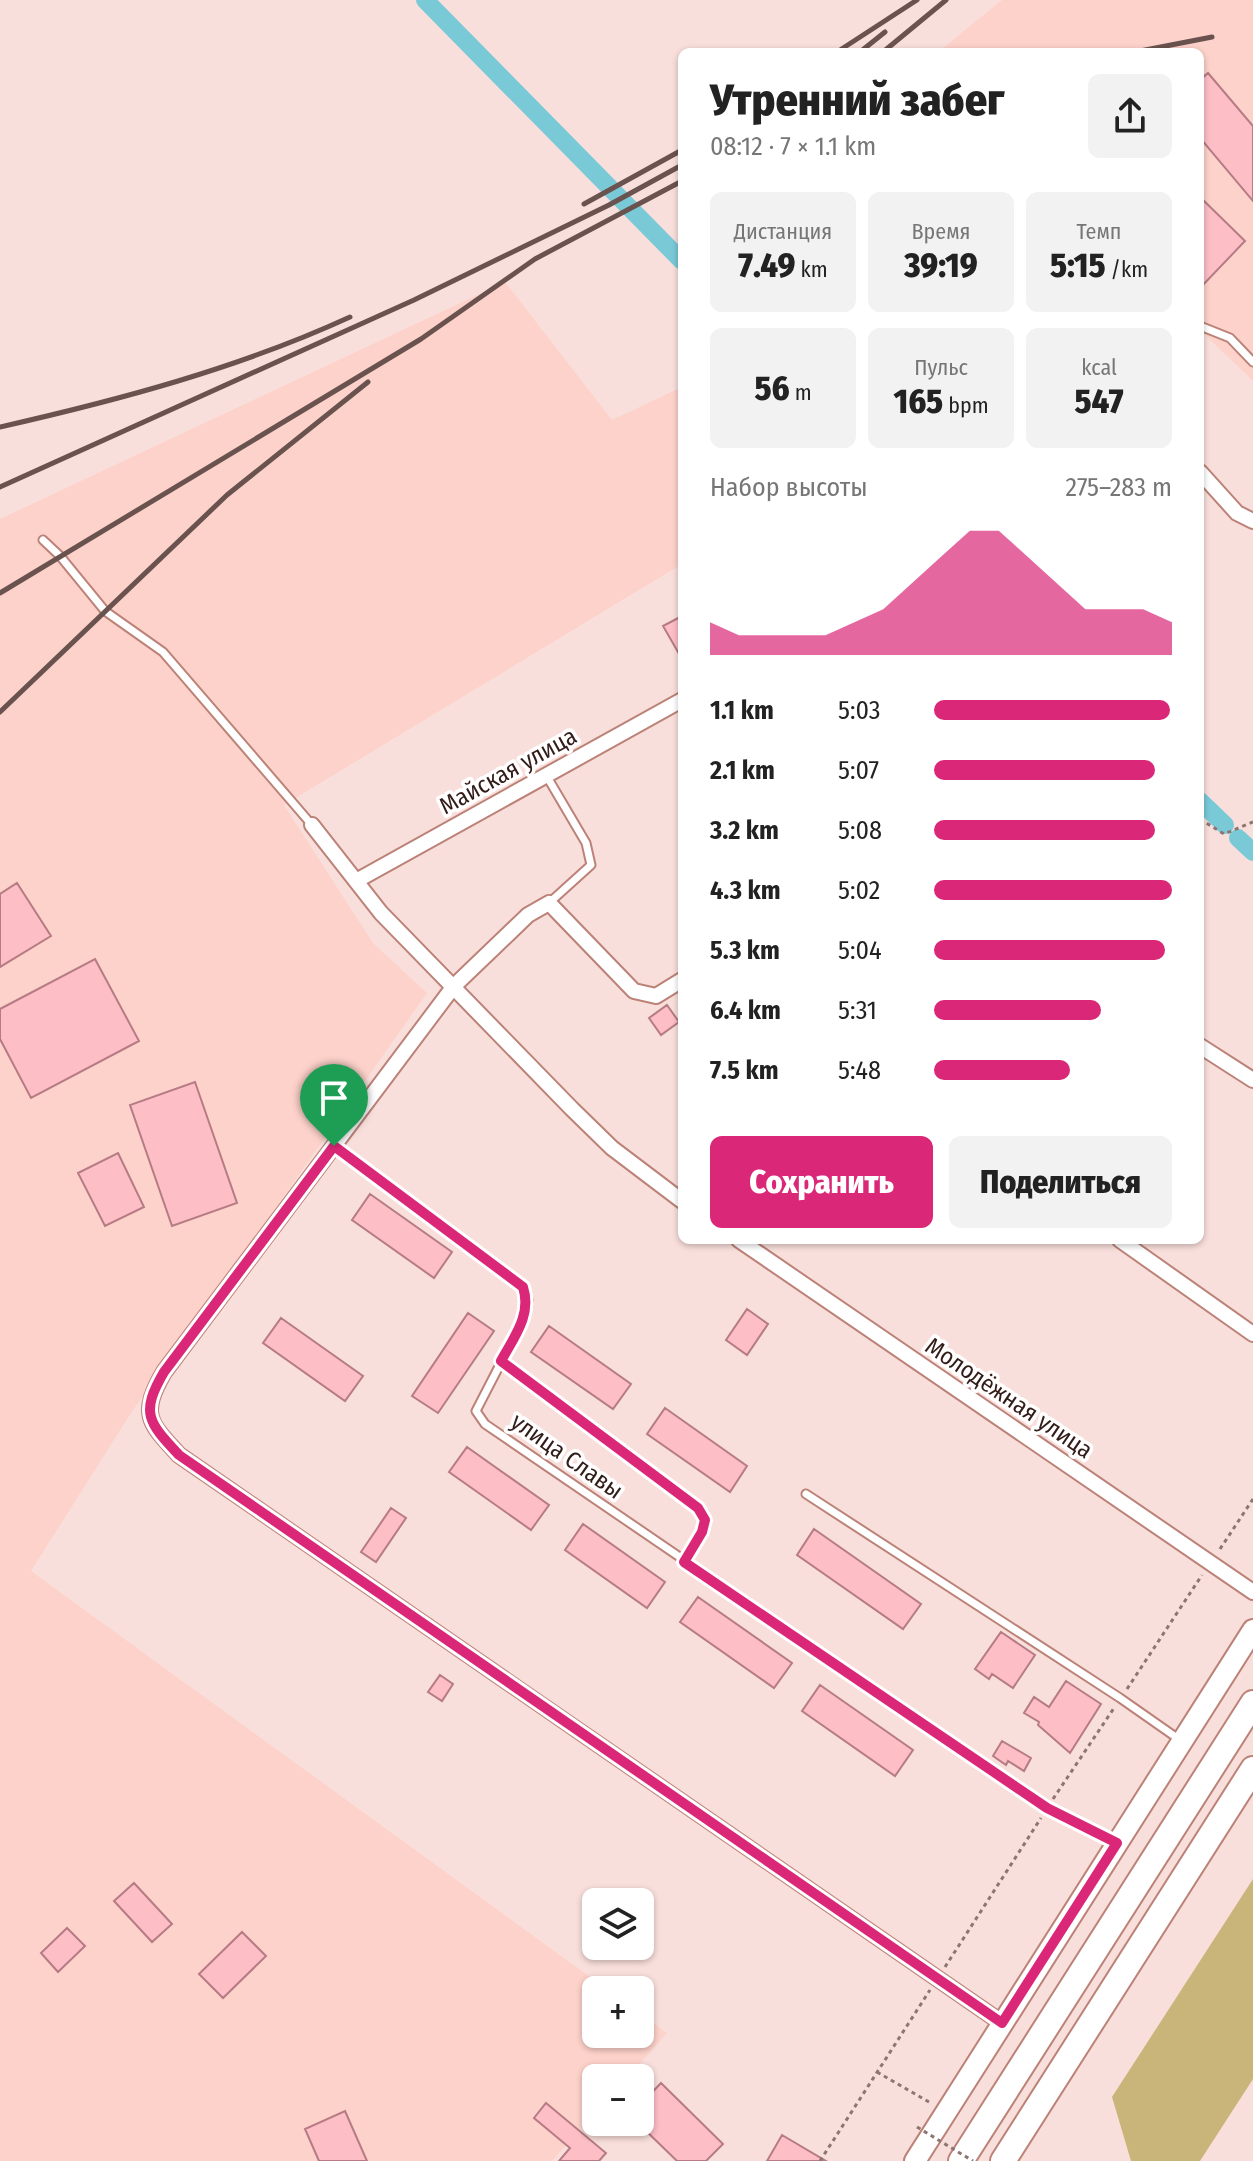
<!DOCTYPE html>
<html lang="ru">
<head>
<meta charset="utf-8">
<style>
  :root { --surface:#fff; --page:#f2f2f2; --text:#222; --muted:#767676; --accent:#db2777 }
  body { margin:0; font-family:"Fira Sans Condensed",sans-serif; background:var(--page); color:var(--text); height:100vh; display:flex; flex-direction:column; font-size:30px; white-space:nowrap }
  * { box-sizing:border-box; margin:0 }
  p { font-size:26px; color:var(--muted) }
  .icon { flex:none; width:44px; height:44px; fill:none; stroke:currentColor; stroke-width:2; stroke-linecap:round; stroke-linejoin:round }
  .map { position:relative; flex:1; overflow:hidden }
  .details { position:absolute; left:678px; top:48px; width:526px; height:1196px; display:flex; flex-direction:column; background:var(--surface); border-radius:12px; box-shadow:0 2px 6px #0004 }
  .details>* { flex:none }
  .buttons { position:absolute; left:582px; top:1888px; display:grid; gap:16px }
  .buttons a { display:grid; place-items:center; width:72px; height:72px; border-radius:12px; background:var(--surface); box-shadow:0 2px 6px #0004; font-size:40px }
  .pin { position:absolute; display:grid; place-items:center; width:68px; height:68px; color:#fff; margin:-82px -34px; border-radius:50% 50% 50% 0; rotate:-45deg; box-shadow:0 0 8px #0007 }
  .pin .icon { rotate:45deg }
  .round { display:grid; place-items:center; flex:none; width:84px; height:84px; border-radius:12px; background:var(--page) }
  .head { display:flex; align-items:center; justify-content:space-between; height:136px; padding:0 32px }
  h1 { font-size:44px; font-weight:800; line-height:60px }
  .figures { display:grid; grid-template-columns:repeat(3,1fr); gap:12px; height:136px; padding:8px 32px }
  .figures div { display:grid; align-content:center; border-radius:12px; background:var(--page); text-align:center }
  .figures b { font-size:34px; font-weight:800 }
  .figures small { font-size:22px; font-weight:400 }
  .figures p { font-size:22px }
  .chart { height:224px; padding:16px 32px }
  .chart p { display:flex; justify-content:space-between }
  .chart svg { width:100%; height:144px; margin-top:8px; fill:var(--accent); opacity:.7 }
  .cta { display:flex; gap:16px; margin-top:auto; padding:16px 32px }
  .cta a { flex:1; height:92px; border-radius:12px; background:var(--accent); color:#fff; font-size:32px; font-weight:800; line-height:92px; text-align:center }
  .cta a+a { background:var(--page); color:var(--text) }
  ul { padding:0 32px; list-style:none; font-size:26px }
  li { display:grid; grid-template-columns:128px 96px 1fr; align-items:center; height:60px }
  li i { height:20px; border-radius:10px; background:var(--accent) }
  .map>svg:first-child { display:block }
  .built { fill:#fdd2ca }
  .forest { fill:#c9b479 }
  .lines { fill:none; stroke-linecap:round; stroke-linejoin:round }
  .canal { stroke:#79c9d7; stroke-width:18 }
  .building { fill:#fdbec6; stroke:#b67b84; stroke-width:2 }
  .lane-casing { stroke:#bc8278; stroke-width:11 }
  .street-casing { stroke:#bc8278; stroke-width:18 }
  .secondary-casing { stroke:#bc8278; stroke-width:24 }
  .highway-casing { stroke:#bc8278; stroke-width:28 }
  .path { stroke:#8d7571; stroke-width:3; stroke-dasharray:4 4; stroke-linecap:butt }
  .lane { stroke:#fff; stroke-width:7 }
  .street { stroke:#fff; stroke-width:14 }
  .secondary { stroke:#fff; stroke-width:20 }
  .highway { stroke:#fff; stroke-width:24 }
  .rail { stroke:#6a534f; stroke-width:5 }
  .path-bridge { stroke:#8d7571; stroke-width:3; stroke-dasharray:4 4; stroke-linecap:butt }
  .route-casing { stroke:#fff; stroke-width:16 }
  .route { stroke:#db2777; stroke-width:10 }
  .labels { text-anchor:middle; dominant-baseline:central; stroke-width:7; stroke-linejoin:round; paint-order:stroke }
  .street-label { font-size:24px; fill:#321c18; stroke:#fff }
</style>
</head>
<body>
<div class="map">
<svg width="1253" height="2161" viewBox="0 0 1253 2161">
  <rect width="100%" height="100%" fill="#f9dfdb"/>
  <path class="built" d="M1002,0H1253V381L1200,330V52H938Z
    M505,282L612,420L682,387V564L284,805L373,943L427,993L131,1413L31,1571L608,1990H596V2034H640V2013L667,2033L627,2078H596V2112L552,2161H0V519Z"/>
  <path class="forest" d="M1253,1879V2079L1200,2161H1131L1112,2097Z"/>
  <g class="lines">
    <path class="canal" d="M425,0L682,261
      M1200,801L1225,825
      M1238,838L1253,852"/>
  </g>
  <path class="building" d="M1208,73L1253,126V201L1200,138V80Z
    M1200,197L1245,241L1200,288Z
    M682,616V659L663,626Z
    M17,883L51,936L0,967V894Z
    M95,959L139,1041L31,1098L0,1039V1009Z
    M667,1005L679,1022L661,1035L649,1018Z
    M195,1082L237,1203L172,1226L130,1105Z
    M118,1153L144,1207L105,1226L78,1173Z
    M370,1194L452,1252L434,1278L352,1220Z
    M747,1309L768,1324L747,1355L726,1340Z
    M468,1313L494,1331L438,1413L412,1396Z
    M281,1318L363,1376L345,1401L263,1343Z
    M549,1326L631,1384L613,1409L531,1352Z
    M665,1408L747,1466L730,1492L647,1434Z
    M467,1447L549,1505L531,1530L449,1472Z
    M391,1508L406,1518L376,1562L361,1552Z
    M583,1524L665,1582L647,1608L565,1550Z
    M814,1529L921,1604L903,1629L797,1555Z
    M698,1597L792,1663L774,1688L680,1622Z
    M1001,1632L1035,1655L1013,1688L992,1674L989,1679L975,1669Z
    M440,1675L453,1684L442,1701L428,1692Z
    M1066,1681L1101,1704L1070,1753L1038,1725L1039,1722L1024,1713L1034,1697L1049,1707Z
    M820,1685L913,1750L895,1776L802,1711Z
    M1002,1741L1031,1758L1024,1771L1008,1761L1006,1765L993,1756Z
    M134,1883L172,1924L152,1942L114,1901Z
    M67,1928L85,1946L58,1972L41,1953Z
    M242,1932L266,1956L223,1998L199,1974Z
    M661,2083L723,2144L706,2161H677L640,2125V2105Z
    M546,2103L606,2153L599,2161H559L570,2148L534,2118Z
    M345,2111L367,2161H319L305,2129Z
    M782,2135L826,2161H767Z"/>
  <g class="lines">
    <g class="lane-casing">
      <path id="lane" d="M1200,326L1230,338L1253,362
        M43,540L60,556L105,611L163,652L312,825
        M546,775L586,843L591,865L549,903
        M334,1146L523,1287L528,1300L525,1316L476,1411L485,1424L1047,1808L1115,1842
        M501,1361L698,1508L705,1520L702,1532L684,1562
        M806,1494L1120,1698L1180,1740"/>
    </g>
    <g class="street-casing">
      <path id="street" d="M1200,472L1237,513L1253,521
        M312,825L381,913L572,1109L612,1148L682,1201
        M356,881L682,700
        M682,980L656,996L634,991L549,903L528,915L454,986L164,1372C140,1414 148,1422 179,1455L1002,2023
        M1200,1046L1253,1080
        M739,1240L1253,1592
        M1120,1240L1253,1334"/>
    </g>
    <g class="secondary-casing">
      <path id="secondary" d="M915,2161L1253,1630"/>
    </g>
    <g class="highway-casing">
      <path id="highway" d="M961,2161L1253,1703
        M1003,2161L1253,1769"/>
    </g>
    <path class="path" d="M1200,819L1224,834L1253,822
      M1220,1549L1253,1499
      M1127,1689L1202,1575
      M1053,1799L1114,1708
      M945,1967L1041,1818
      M877,2072L929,2102
      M820,2161L930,1990"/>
    <use href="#lane" class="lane"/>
    <use href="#street" class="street"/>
    <use href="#secondary" class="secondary"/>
    <use href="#highway" class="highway"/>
    <path class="rail" d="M837,52L917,0
      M860,52L885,32
      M883,52L946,0
      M1135,52L1212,37
      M584,204L682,150
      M0,427C119,400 239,368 350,317
      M0,487L414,300L609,205L682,165
      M0,593L421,339L535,259L682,181
      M0,712L227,495L368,382"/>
    <path class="path-bridge" d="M917,2127L973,2161"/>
  </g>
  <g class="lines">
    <g class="route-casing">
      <path id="route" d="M334,1146L523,1287C532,1315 514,1337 501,1361L698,1508L705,1520L702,1532L684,1562L1047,1808L1117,1843L1002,2023L179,1455C148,1422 140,1413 164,1372Z"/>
    </g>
    <use href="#route" class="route"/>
  </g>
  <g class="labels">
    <g class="street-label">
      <text transform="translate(508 771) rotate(-29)">Майская улица</text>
      <text transform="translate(1009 1398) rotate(34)">Молодёжная улица</text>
      <text transform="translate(567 1456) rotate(35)">улица Славы</text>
    </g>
  </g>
</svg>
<div class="buttons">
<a><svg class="icon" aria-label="layers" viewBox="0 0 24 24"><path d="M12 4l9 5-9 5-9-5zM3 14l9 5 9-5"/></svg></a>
<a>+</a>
<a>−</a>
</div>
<div class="pin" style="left:334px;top:1146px;background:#1e9e55"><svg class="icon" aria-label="arrive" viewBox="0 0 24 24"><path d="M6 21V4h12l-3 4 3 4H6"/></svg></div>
<section class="details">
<div class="head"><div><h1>Утренний забег</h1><p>08:12 · 7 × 1.1 km</p></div><a class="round"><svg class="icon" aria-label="share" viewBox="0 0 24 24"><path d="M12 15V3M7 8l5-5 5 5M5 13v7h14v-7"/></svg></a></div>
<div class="figures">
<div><p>Дистанция</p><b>7.49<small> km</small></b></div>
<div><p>Время</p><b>39:19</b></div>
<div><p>Темп</p><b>5:15<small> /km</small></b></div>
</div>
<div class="figures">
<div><b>56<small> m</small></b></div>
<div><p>Пульс</p><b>165<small> bpm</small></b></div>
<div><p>kcal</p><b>547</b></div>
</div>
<div class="chart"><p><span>Набор высоты</span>275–283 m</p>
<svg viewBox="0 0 160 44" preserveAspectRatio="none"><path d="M0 44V34L10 38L20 38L30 38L40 38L50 34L60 30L70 22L80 14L90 6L100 6L110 14L120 22L130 30L140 30L150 30L160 34V44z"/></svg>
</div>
<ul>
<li><b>1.1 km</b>5:03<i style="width:99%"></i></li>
<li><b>2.1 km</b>5:07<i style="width:93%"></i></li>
<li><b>3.2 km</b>5:08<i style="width:93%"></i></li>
<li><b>4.3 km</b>5:02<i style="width:100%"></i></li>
<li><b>5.3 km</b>5:04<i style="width:97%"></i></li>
<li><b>6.4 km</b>5:31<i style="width:70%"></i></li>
<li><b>7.5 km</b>5:48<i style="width:57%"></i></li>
</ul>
<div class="cta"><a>Сохранить</a><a>Поделиться</a></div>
</section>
</div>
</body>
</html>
